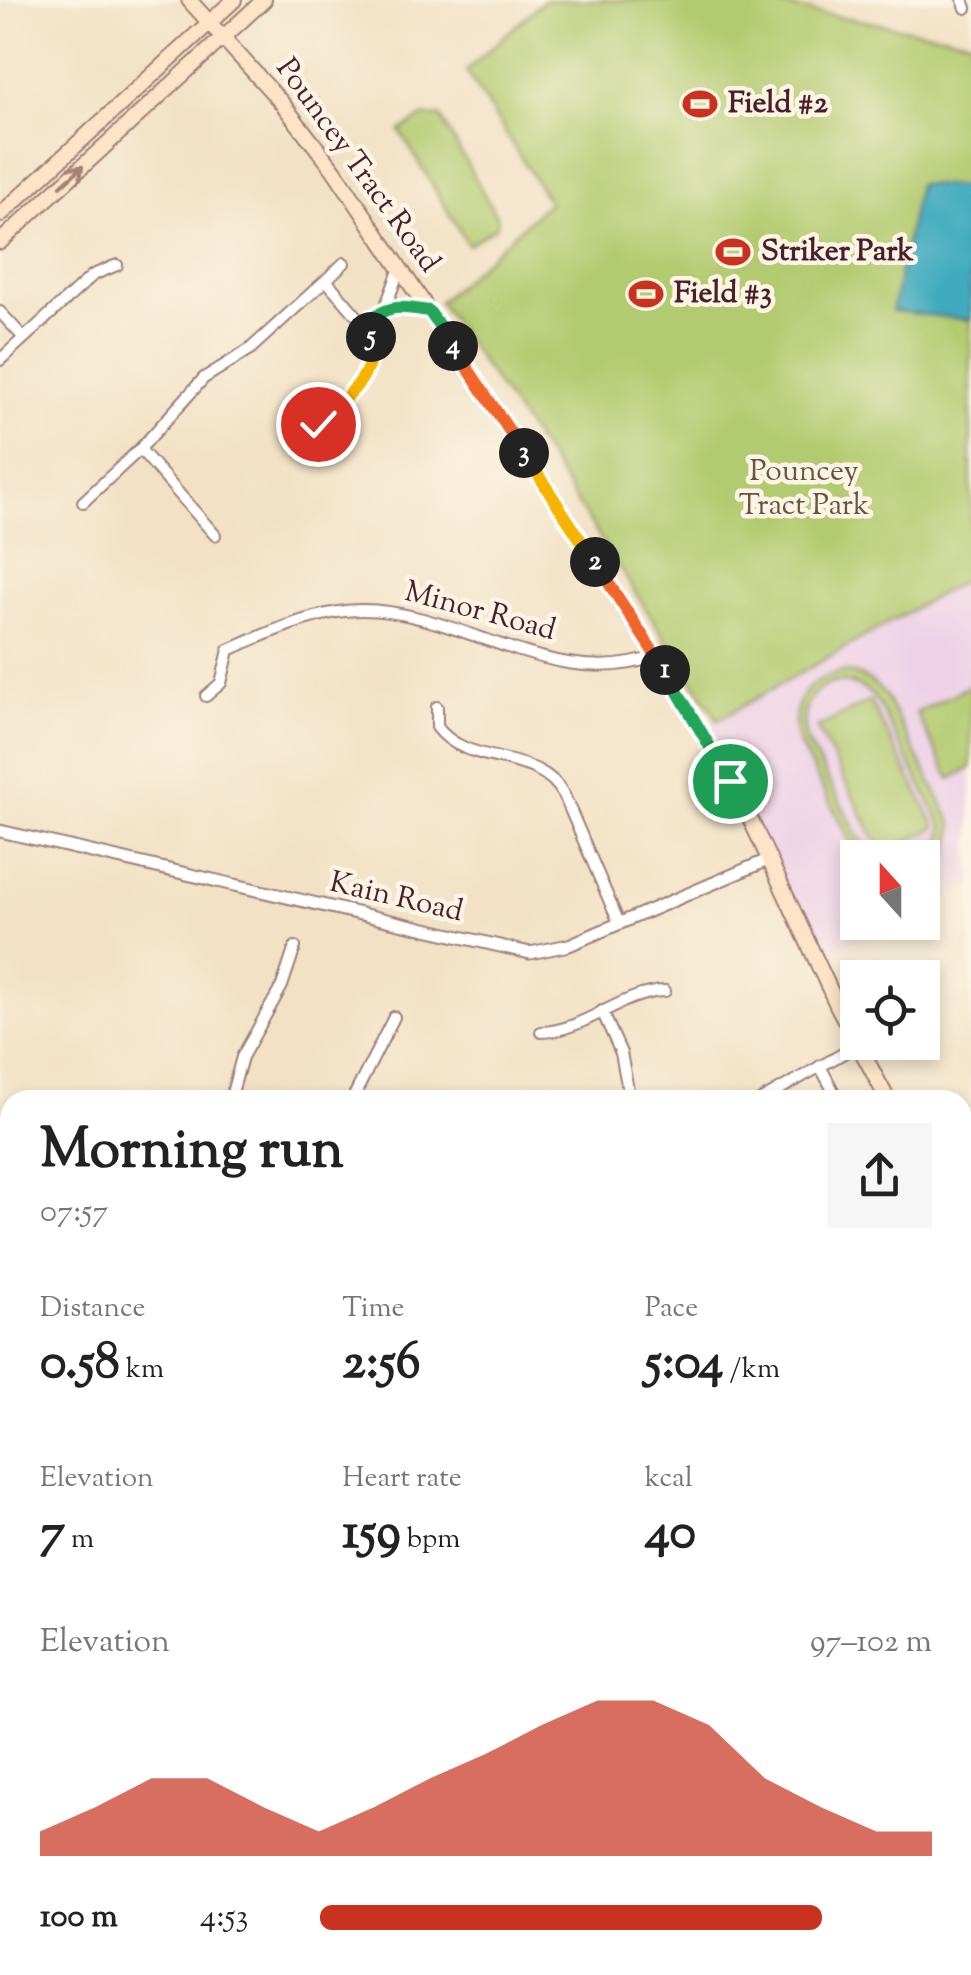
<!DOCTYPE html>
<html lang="en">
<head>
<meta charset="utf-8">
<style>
  :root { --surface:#fff; --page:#f6f6f6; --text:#222; --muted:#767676; --accent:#c8321e }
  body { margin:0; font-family:"Sorts Mill Goudy",serif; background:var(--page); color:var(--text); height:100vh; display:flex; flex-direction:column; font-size:38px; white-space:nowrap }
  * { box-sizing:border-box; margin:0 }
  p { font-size:32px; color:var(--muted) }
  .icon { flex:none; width:55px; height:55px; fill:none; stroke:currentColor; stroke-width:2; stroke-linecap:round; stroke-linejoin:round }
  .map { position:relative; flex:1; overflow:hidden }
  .side { position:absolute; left:0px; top:1090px; width:972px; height:885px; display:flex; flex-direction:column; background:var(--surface); border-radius:30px 30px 0 0; box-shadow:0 5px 15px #0003 }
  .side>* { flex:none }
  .needle { width:65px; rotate:339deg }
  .buttons { position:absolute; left:840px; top:840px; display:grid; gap:20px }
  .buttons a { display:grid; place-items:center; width:100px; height:100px; border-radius:0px; background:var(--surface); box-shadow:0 5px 15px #0003; font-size:50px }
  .pin { position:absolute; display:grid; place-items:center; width:85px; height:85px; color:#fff; margin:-42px; border:5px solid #fff; border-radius:50%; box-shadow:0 2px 10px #0007 }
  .km { position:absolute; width:50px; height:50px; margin:-25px; border-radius:50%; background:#222; color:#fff; font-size:28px; line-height:50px; text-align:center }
  .round { display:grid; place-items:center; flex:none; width:105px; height:105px; border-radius:0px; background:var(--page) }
  .summary { display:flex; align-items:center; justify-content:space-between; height:170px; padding:0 40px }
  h1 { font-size:55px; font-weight:700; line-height:75px }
  .figures { display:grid; grid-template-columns:repeat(3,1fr); gap:15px; height:170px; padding:10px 40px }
  .figures div { display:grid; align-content:center }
  .figures b { font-size:50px; font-weight:700 }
  .figures small { font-size:28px; font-weight:400 }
  .figures p { font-size:28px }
  .chart { height:280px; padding:20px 40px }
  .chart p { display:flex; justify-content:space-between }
  .chart svg { width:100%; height:180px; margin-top:10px; fill:var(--accent); opacity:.7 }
  ul { padding:0 40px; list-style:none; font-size:32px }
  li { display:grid; grid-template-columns:160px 120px 1fr; align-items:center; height:75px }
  li i { height:25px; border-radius:12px; background:var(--accent) }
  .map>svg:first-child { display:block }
  .built { fill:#eed0e7 }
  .green { fill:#b3cb70; stroke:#7e754e; stroke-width:2.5 }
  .forest { fill:#8eaf62; stroke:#6c6746; stroke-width:2.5 }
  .water { fill:#40abbf; stroke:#456575; stroke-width:2.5 }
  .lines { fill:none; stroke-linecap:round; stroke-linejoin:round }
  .minor-casing { stroke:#9e8078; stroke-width:14 }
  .tertiary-casing { stroke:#9e8078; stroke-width:15 }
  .secondary-casing { stroke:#9e8078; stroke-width:18 }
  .motorway-casing { stroke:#9e8078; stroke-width:21 }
  .minor { stroke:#fff; stroke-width:10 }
  .tertiary { stroke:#fff; stroke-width:11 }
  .secondary { stroke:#fee4c6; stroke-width:14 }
  .motorway { stroke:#fdbc70; stroke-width:18 }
  .oneway { stroke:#a48278 }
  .split-1-casing { stroke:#fff; stroke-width:20 }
  .split-2-casing { stroke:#fff; stroke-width:20 }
  .split-3-casing { stroke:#fff; stroke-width:20 }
  .split-4-casing { stroke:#fff; stroke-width:20 }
  .split-5-casing { stroke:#fff; stroke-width:20 }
  .split-6-casing { stroke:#fff; stroke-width:20 }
  .split-1 { stroke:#22a559; stroke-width:12 }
  .split-2 { stroke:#f0652b; stroke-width:12 }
  .split-3 { stroke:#f5b400; stroke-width:12 }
  .split-4 { stroke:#f0652b; stroke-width:12 }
  .split-5 { stroke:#22a559; stroke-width:12 }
  .split-6 { stroke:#f5b400; stroke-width:12 }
  .labels { text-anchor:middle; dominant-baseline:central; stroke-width:9; stroke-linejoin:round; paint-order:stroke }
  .poi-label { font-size:30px; font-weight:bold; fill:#4a1f2b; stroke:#fcf5e5; text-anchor:start }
  .street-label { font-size:30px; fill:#4a1f2b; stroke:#fcf5e5 }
  .park-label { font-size:30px; fill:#6a5340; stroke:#fcf5e5 }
</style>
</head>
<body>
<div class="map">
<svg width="971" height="1975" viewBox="0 0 971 1975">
  <rect width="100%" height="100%" fill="#fcf5e5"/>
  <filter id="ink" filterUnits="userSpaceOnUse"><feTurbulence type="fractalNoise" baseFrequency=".01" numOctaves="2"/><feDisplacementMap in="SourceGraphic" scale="20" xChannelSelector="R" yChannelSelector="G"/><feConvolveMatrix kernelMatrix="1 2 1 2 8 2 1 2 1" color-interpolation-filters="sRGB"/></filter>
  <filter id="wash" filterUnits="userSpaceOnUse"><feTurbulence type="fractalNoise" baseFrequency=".0048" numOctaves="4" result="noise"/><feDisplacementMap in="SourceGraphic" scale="40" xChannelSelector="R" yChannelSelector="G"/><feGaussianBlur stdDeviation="2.25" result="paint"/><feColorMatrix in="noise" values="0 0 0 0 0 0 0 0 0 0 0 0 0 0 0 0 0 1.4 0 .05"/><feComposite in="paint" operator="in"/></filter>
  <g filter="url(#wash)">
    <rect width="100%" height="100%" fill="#f2e1c4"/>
    <path class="built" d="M971,576V884L923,908L922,858H858V922L894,923L816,960L705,727Z
      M971,1469V1785L963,1783L962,1472Z"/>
    <path class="green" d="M544,0H746L971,40V576L718,720L548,458L439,302L549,202L466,71Z
      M440,116L498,219L496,227L468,245L400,131L423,117Z
      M844,672C862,675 873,681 885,695L953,824C954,850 946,869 923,881V871L940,853L943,827L877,701C844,662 792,689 806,739L870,857H859L798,742C788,705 806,678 844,672Z
      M971,685V768L950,779L916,713Z
      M870,701L936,827L883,854L817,728Z"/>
    <path class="forest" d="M963,1779L971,1781V1916H963Z"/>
    <path class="water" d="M918,184L969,187L971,320L892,311Z"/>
  </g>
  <g filter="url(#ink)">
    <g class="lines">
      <g class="minor-casing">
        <path id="minor" d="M963,0L966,8
          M326,280L344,263
          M385,308L402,307L428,311
          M0,312L24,338
          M0,360L93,275L117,265
          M318,424C349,394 390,370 363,323
          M83,502L140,449
          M215,535L140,449L204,378L249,350L326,280L363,323L385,308L400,268
          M206,696L221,683L229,650C269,632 318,610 362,610C460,610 556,694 656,656
          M437,707V727C468,769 538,747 564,795L619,923
          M602,1011L621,1053L630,1100
          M541,1032C585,1031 621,992 665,991
          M820,1066L838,1100
          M230,1100L242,1057L282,986L295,947
          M352,1100L394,1017
          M761,1100L858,1045
          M0,1579L10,1548
          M0,1650L10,1653
          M0,1893L10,1894"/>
      </g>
      <g class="tertiary-casing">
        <path id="tertiary" d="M0,831L530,953L569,945L770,859
          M0,1430L10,1429
          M0,1446L10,1445
          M962,1455L971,1451
          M962,1472L971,1468"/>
      </g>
      <g class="secondary-casing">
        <path id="secondary" d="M189,0L281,102L334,170L536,471L678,691L747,812L838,1007L888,1100
          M0,215L234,0
          M0,242L264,0
          M962,1231L971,1244"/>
      </g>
      <g class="motorway-casing">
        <path id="motorway" d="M0,1932H10
          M962,1940H971
          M808,1975L971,1973"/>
      </g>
      <use href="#minor" class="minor"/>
      <use href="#tertiary" class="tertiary"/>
      <use href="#secondary" class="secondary"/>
      <use href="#motorway" class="motorway"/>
    </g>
    <defs><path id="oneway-shaft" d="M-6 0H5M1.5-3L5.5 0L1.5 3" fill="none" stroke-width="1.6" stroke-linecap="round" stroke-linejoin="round" transform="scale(2.5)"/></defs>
    <use class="oneway" href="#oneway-shaft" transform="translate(72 176) rotate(-42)"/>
  </g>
  <g class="lines" filter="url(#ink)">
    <g class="split-1-casing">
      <path id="split-1" d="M665,670L730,781"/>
    </g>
    <g class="split-2-casing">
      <path id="split-2" d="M595,562L665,670"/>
    </g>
    <g class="split-3-casing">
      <path id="split-3" d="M524,453L595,562"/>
    </g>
    <g class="split-4-casing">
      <path id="split-4" d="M453,346L524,453"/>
    </g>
    <g class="split-5-casing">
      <path id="split-5" d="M371,337L363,324C390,304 397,306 429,311L453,346"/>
    </g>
    <g class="split-6-casing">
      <path id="split-6" d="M318,424C345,398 377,377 371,337"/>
    </g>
    <use href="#split-1" class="split-1"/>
    <use href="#split-2" class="split-2"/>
    <use href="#split-3" class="split-3"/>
    <use href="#split-4" class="split-4"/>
    <use href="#split-5" class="split-5"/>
    <use href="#split-6" class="split-6"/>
  </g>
  <defs>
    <g id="stadium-bare" transform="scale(2.7)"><path d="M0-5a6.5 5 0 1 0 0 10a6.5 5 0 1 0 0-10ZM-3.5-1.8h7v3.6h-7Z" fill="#c8321e" stroke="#fcf5e5" stroke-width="2.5" paint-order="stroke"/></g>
  </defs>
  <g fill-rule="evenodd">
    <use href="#stadium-bare" x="700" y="104"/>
    <use href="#stadium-bare" x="733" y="252"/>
    <use href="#stadium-bare" x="646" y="294"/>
  </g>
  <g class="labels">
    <g class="poi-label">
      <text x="728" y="104">Field #2</text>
      <text x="761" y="252">Striker Park</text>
      <text x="674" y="294">Field #3</text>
    </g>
    <g class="street-label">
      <text transform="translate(357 166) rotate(54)">Pouncey Tract Road</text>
      <text transform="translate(480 612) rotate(15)">Minor Road</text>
      <text transform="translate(396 898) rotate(13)">Kain Road</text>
    </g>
    <g class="park-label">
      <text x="804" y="472">Pouncey<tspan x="804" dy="34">Tract Park</tspan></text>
    </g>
  </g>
</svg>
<div class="buttons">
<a><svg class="needle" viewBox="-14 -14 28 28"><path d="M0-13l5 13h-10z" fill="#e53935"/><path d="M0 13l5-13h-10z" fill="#767676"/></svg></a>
<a><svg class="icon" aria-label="locate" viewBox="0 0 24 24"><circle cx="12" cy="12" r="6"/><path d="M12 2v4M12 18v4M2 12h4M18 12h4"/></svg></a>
</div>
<div class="pin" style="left:730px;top:781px;background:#1e9e55"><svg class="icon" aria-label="arrive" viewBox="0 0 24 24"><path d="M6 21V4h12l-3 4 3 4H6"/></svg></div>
<div class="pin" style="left:318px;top:424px;background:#d93025"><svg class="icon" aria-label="check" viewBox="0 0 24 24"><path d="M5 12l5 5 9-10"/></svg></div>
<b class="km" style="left:665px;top:670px">1</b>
<b class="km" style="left:595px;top:562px">2</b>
<b class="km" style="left:524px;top:453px">3</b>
<b class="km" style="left:453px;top:346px">4</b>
<b class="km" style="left:371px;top:337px">5</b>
<section class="side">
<div class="summary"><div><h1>Morning run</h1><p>07:57</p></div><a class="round"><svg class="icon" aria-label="share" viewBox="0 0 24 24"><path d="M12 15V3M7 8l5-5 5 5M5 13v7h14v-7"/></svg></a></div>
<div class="figures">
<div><p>Distance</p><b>0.58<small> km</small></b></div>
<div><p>Time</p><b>2:56</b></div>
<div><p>Pace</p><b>5:04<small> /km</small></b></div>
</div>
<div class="figures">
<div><p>Elevation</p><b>7<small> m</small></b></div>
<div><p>Heart rate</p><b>159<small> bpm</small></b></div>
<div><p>kcal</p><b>40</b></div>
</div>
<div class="chart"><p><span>Elevation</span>97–102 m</p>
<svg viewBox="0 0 160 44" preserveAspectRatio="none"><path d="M0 44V38L10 32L20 25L30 25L40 32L50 38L60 32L70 25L80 19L90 12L100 6L110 6L120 12L130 25L140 32L150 38L160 38V44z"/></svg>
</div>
<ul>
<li><b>100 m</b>4:53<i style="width:82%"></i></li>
</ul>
</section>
</div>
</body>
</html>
